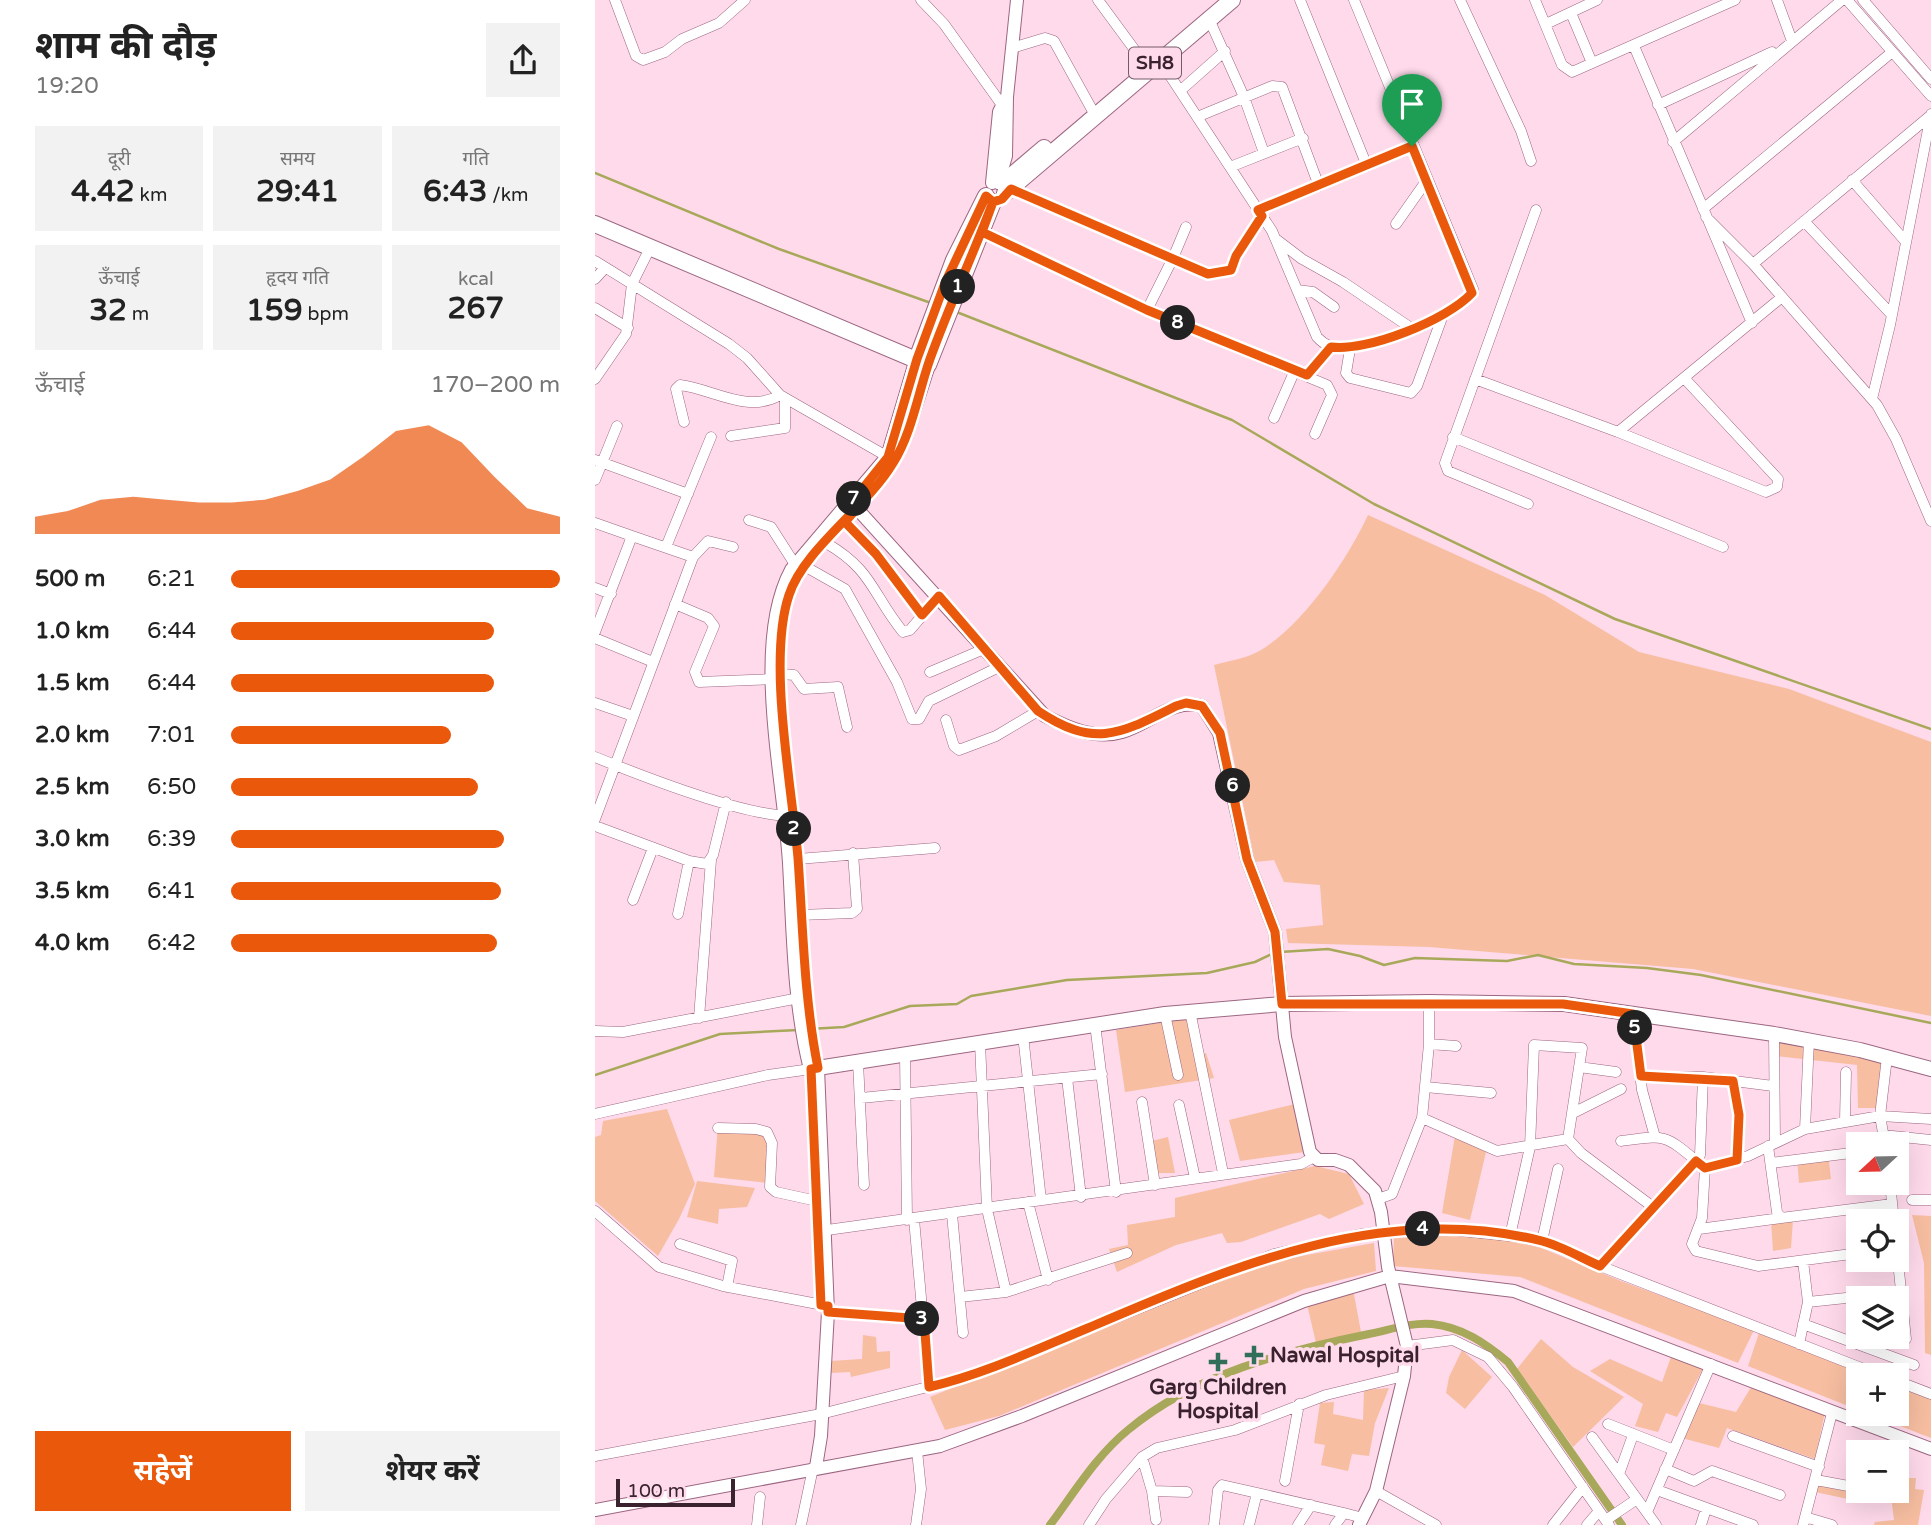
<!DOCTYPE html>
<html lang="hi">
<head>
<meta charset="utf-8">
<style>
  :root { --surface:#fff; --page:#f2f2f2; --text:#222; --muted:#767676; --accent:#ea580c }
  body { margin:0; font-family:"Varela Round","Noto Sans Devanagari",sans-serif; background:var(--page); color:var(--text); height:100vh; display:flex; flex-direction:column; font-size:26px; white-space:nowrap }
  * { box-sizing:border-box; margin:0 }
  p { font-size:23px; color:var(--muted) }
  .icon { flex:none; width:38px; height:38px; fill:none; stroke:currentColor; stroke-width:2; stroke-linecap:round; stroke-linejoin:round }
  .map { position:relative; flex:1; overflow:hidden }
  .side { display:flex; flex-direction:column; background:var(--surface); width:595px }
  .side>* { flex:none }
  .needle { width:46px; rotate:248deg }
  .tools { position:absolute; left:1251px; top:1132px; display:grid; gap:14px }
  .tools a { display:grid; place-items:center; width:63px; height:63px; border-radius:0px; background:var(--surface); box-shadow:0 7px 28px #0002; font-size:35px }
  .scale { position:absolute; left:21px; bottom:18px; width:119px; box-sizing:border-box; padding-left:7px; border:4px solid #3a232f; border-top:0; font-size:19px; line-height:24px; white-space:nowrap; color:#3a232f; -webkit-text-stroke:5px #ffdaeb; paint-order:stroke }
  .pin { position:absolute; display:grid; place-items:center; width:60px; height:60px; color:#fff; margin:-72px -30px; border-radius:50% 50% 50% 0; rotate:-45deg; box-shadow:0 0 7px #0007 }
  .pin .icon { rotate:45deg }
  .km { position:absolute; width:35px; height:35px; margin:-18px; border-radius:50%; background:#222; color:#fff; font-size:19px; line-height:35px; text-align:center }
  .round { display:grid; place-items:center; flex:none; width:74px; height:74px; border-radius:0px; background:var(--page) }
  .head { display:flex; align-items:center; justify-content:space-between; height:119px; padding:0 35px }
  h1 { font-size:38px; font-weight:700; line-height:52px }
  .metrics { display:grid; grid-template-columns:repeat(3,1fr); gap:10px; height:119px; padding:7px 35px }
  .metrics div { display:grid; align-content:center; border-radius:0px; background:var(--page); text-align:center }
  .metrics b { font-size:30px; font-weight:700 }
  .metrics small { font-size:19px; font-weight:400 }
  .metrics p { font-size:19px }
  .chart { height:196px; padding:14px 35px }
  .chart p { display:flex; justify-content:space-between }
  .chart svg { width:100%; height:126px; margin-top:7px; fill:var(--accent); opacity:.7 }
  .action { display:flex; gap:14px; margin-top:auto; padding:14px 35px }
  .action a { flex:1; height:80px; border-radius:0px; background:var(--accent); color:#fff; font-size:28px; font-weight:700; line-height:80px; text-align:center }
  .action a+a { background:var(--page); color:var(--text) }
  ul { padding:0 35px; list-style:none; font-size:23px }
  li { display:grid; grid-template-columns:112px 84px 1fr; align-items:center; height:52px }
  li i { height:18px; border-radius:9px; background:var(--accent) }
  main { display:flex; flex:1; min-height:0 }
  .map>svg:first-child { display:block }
  .green { fill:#f7bea1 }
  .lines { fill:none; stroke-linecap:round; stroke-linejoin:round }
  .stream { stroke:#a8a85a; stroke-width:2.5 }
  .canal { stroke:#a8a85a; stroke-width:8 }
  .minor-casing { stroke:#9c6681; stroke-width:11 }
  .tertiary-casing { stroke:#9c6681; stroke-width:14 }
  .secondary-casing { stroke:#9c6681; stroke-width:16 }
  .primary-casing { stroke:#9c6681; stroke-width:18 }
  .minor { stroke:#fff; stroke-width:10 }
  .tertiary { stroke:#fff; stroke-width:12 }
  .secondary { stroke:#fff; stroke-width:14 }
  .primary { stroke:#fff; stroke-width:16 }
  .route-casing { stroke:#fff; stroke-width:14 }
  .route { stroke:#ea580c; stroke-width:9 }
  .poi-dot { fill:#326f5a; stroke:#ffdaeb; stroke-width:2.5 }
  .labels { text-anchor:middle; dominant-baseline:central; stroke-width:7; stroke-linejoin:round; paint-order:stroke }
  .shield { fill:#ffdaeb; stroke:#755a67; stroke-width:2 }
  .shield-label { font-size:19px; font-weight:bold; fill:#3a232f }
  .poi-label { font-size:21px; font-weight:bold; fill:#3a232f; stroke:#ffdaeb; text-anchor:start }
</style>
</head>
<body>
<main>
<section class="side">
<div class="head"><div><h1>शाम की दौड़</h1><p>19:20</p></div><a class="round"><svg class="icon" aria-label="share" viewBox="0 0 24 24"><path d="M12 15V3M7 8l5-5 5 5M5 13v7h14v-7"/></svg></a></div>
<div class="metrics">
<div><p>दूरी</p><b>4.42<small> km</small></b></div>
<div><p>समय</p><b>29:41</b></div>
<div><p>गति</p><b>6:43<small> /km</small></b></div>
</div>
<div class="metrics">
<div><p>ऊँचाई</p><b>32<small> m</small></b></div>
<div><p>हृदय गति</p><b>159<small> bpm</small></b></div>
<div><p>kcal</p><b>267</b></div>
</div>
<div class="chart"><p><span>ऊँचाई</span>170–200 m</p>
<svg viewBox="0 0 160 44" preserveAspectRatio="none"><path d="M0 44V38L10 36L20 32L30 31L40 32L50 33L60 33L70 32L80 29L90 25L100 17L110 8L120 6L130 12L140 24L150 35L160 38V44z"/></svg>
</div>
<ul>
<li><b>500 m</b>6:21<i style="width:100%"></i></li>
<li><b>1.0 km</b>6:44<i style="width:80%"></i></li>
<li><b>1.5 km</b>6:44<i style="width:80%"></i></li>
<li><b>2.0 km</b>7:01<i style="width:67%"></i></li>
<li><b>2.5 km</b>6:50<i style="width:75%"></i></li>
<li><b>3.0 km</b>6:39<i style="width:83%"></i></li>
<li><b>3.5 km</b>6:41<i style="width:82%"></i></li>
<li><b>4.0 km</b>6:42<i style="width:81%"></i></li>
</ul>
<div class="action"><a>सहेजें</a><a>शेयर करें</a></div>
</section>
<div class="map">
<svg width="1336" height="1525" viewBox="0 0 1336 1525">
  <rect width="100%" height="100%" fill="#ffdaeb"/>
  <path class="green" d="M773,515L950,595L1044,652L1194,689L1336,742V1016L1098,969L834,947L693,943L691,929L728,925L725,885L689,882L679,860L660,862L619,665C634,661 653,658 666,650C709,624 752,560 773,515Z
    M594,1018L603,1056L611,1053L619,1078L530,1092L521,1030Z
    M1183,1039L1287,1056L1282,1108H1263L1262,1065L1181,1056Z
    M700,1104L710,1152L645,1161L634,1120Z
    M72,1109L100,1184L84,1219L63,1256L0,1201V1137L6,1135L8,1121Z
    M123,1125L176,1128L173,1183L119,1177Z
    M860,1136L891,1152L875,1220L847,1213Z
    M573,1137L580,1173H562L557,1141Z
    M1233,1153L1236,1179L1204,1183L1202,1158Z
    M720,1166L754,1174L769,1204L734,1219L725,1214L646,1242L632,1243L627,1233L581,1245L522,1272L514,1249L533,1245L532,1225L580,1217V1198Z
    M102,1181L160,1188L152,1207L124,1209L123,1224L92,1217Z
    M1317,1215L1336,1216V1355L1330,1353L1329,1263Z
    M1198,1220L1196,1248L1178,1251L1176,1221Z
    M844,1231L925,1239L1026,1281L1159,1330L1143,1363L925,1277L798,1266L799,1236Z
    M779,1243L781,1271L709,1289L404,1416L350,1430L335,1397L656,1265Z
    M758,1289L766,1332L721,1343L711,1300Z
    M1164,1333L1276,1375L1264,1376L1263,1410L1153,1366Z
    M268,1335L281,1337L282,1352L295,1351V1368L256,1377L255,1372L235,1373V1361L267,1359Z
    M946,1339L978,1367L1029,1397L978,1447L922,1369Z
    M867,1350L897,1377L870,1409L851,1393L854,1377Z
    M1077,1354L1108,1369L1082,1417L1071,1413L1063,1432L1040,1426L1048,1404L995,1371L1015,1359L1067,1382Z
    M1158,1384L1230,1412L1220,1459L1132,1428L1124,1448L1087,1438L1104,1403L1141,1412Z
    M1302,1385L1336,1398V1438L1274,1414H1302Z
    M794,1388L780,1423L774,1456L757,1454L753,1471L726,1465L730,1445L719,1443L725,1403L739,1402L738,1414L768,1420L769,1390Z
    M1255,1466L1263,1468L1264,1491H1302V1467V1478H1321L1320,1489L1329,1490L1323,1525H1279L1280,1522L1299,1520L1296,1496L1269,1495L1267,1502L1220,1492L1224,1475L1252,1481Z"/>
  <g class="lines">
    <path class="stream" d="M0,173L184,249L336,303
      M359,311L637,420L779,504L1020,619L1336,729
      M685,952L733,949L765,956L789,965L820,958L912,961L943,955L979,964L1052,968L1106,975L1336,1023
      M214,1029L249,1027L315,1006L362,1004L376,996L472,980L612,973L660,962L679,953
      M0,1075L125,1034L203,1030"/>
    <path class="canal" d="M455,1525C479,1493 501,1456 533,1430C600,1374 690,1351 774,1334C794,1330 817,1322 837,1324C867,1327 890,1343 913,1362L1027,1525"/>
    <g class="minor-casing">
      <path id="minor" d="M20,0L41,56L48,60L70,52L87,39L124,23L150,0
        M326,0L349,24L407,105
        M503,0L553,68
        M705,0L772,166
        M865,0L926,131L936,161
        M940,0L967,65L977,72L1140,0
        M1182,0L1197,41
        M1252,0L1336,96
        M1268,0L1336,79
        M976,13L997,63
        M614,19L649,97L669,153
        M951,24L1002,0
        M1039,46L1157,323
        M417,48L450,38L459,41L500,115
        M564,59L677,231L722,337C731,347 743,350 756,348C781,345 871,312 878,289L759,0
        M585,91L630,51
        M1063,105L1177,52
        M602,117L677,86L687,87L724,186
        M1078,142L1247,0
        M635,167L708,138
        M1257,180L1311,242
        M416,189L578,258L552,310
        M1108,209L1296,53
        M663,210L817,146
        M1111,217L1158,264L1282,405L1301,439L1336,521
        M1209,221L1297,315
        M801,224L832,180
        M591,227L578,258C596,267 620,282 638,267L641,256L667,216
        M387,232L552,310L732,385L737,395L720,434
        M682,240L707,259L748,282L816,328
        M0,261L134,344L152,358L185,395L300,461
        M1158,264L1336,115
        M0,279L10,268
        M702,290L718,292L739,307
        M0,308L33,328
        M755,349L751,373L755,378L816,393L822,386L848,315
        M712,375L736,347
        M0,379L31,334L37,284L56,246
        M880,379L1023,432L1171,492L1182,487L1183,479L1090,379
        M1277,399L1295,325L1336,114
        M679,418L700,370
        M89,422L81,389L85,385C118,389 153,414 185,395
        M1023,432L1187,297
        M136,436L190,428V398
        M858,437L1128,547
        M0,460L93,494
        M0,480L22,426
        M933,504L853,471L850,463L941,210
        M154,520L176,527L201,566
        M250,522L281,554L327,615
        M0,523L37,536L0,632
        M37,536L98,557
        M231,543C278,570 277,594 308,632L315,630L344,596
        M71,547L116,437
        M211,567L250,589L302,682L317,719H324L334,701L404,667
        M0,588L16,594
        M80,604L113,618L119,626L100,672L104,682L179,679
        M0,638L58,662
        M335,672L389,649
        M187,674L199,675L209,689L243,687L252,727
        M0,703L38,716
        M351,720L359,746L364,750L401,736L443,711
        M0,757C47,776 150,817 198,816
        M0,819L98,557L113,541L138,547
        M0,826L94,861L112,864L118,855L131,802
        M203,859L340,848
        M38,900L58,848
        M83,914L94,861
        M205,915L257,913L262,909L258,853
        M595,1011L628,1173
        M570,1014L583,1075
        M1038,1014L1047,1090L1060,1137
        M104,1018L116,860
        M500,1024L521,1192
        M0,1031L28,1032L204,998
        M1179,1034L1180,1143
        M428,1035L446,1200
        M385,1042L392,1209L411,1292
        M834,1044L861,1046
        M310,1054L312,1220
        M263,1062L269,1185
        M984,1067L1021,1072
        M1046,1076L1108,1077L1178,1086
        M472,1078L486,1197
        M1138,1081L1144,1115L1142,1160
        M830,1087L896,1093
        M266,1098L507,1074
        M547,1102L560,1185
        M584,1105L600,1178
        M978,1113L1026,1089
        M0,1114L173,1075L216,1069
        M827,1118L902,1151L973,1139
        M1250,1121L1251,1072
        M123,1128L161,1129L172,1132L177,1143L175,1187L181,1192L222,1201
        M1210,1129L1214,1040
        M1288,1135L1336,1140
        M1026,1141C1071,1135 1069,1134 1104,1163
        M1290,1144L1285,1116L1292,1057
        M1173,1146L1182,1212L1186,1218L1297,1204
        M1176,1163L1264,1152
        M1295,1183L1299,1222
        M783,1199L797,1194L827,1118L834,1044V1002
        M1317,1200H1336
        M433,1202L453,1280
        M0,1211L64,1267L128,1286L233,1306
        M357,1214L368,1333
        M319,1219L334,1387
        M1104,1229L1186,1218
        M225,1231L706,1164L719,1157
        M915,1236L935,1147L939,1045L987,1048L973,1139L986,1153L1058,1207
        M947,1241L963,1169
        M85,1244L137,1261L132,1287
        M1302,1252L1311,1339
        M1264,1253L1163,1266L1101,1251L1097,1244L1107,1218L1110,1168L1153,1156L1210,1129L1285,1116L1336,1119
        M1005,1266L1105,1155L1108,1077
        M365,1297L411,1292L532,1253
        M1213,1302L1308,1292
        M233,1312L329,1319
        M1208,1324L1319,1365
        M1204,1344L1213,1302L1208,1261
        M812,1346L858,1340L893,1357L918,1387L1014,1525
        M1302,1381L1336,1394
        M1013,1424L1079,1450
        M1138,1436L1224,1467
        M997,1437L1061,1525
        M0,1456L226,1414L376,1376L679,1254L766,1234L838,1228L924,1237L954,1244L1005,1266L1287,1376
        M547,1457L557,1491L561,1520
        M1302,1462L1308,1439
        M1070,1469L1099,1481L1117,1471L1185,1495
        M1024,1474L1038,1435
        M1221,1480L1264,1488
        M690,1481L704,1404
        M1062,1490L1158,1525
        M557,1491L592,1492
        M781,1491L841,1525
        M1052,1512L1116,1364
        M1210,1517L1237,1525
        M1011,1520L1042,1499
        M162,1525L165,1497
        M206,1525L218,1468
        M321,1525L326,1489L322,1451
        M494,1525L511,1499L547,1457L562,1448L640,1430L731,1395L809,1376
        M619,1525L623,1490L627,1485L749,1513
        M654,1525L662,1493
        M703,1525L716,1505
        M740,1525L749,1513L768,1518
        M958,1525L988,1487
        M992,1525L1004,1511
        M1106,1525L1111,1509
        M1208,1525L1237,1413"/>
    </g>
    <g class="tertiary-casing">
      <path id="tertiary" d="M397,183L404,112L411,98
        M403,183L411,156L412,97L422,0
        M256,502L450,716C474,728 500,740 527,732C555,724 577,698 607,706L624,733L652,859L680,932L690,1037L715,1152L723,1160H740L754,1165L780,1191L786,1212L793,1267L812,1346L809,1376L781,1491L764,1525
        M221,1467L226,1436L233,1312L223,1068
        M0,1510L345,1446L427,1416L709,1301L795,1276L919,1291L1336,1449"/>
    </g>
    <g class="secondary-casing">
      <path id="secondary" d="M322,359L293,457L197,570C157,644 190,780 195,863C199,932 199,1002 216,1069L570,1014L687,1004L834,1002L969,1004L1179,1034L1265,1050L1336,1069
        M312,430L333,365"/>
    </g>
    <g class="primary-casing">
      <path id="primary" d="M408,183L449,148
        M410,193L637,0
        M0,224L333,365L398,202
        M322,359L359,260L391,196"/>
    </g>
    <use href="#minor" class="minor"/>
    <use href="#tertiary" class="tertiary"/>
    <use href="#secondary" class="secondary"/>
    <use href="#primary" class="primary"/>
  </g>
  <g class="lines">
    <g class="route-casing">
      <path id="route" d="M817,146L663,210L667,216L641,256L636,270L613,274L416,189L407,199L398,202C378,255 354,306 335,359C323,393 317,433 298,463C272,507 209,549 194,595C172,660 197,788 203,858C208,928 209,998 223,1068L216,1069L226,1305L233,1306V1312L329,1319L334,1387C389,1374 440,1350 493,1328C636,1267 788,1201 947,1241C967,1246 986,1258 1005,1266L1101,1161L1110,1168L1142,1160L1144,1115L1138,1081L1046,1076L1038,1014L968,1004H687L680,932L652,859L625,733L607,706L591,703L581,706C525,734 500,749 443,711L344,596L327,615L281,554L250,522L262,508L257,502L293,457L322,359L350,283L391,196L398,202L387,232L552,310L712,375L736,347C772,352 852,320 877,293L817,146"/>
    </g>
    <use href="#route" class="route"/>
  </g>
  <g class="poi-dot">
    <path d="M655.5 1344.5h7v7h7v7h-7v7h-7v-7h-7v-7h7z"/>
    <path d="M619.5 1351.5h7v7h7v7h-7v7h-7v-7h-7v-7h7z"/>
  </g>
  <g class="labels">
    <rect class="shield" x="534" y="47.5" width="52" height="31" rx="5"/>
    <g class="shield-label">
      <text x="560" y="63">SH8</text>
    </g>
    <g class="poi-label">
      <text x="675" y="1355">Nawal Hospital</text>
      <text x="623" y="1387" text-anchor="middle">Garg Children<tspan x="623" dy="24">Hospital</tspan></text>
    </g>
  </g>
</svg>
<div class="tools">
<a><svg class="needle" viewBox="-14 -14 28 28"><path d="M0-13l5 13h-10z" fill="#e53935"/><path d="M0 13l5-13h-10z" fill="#767676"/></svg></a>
<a><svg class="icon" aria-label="locate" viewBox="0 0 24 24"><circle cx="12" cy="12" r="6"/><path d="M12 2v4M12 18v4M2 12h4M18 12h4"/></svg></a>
<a><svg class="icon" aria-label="layers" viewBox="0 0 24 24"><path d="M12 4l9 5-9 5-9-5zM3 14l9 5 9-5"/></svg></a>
<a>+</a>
<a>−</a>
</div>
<div class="scale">100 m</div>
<div class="pin" style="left:817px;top:146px;background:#1e9e55"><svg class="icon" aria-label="arrive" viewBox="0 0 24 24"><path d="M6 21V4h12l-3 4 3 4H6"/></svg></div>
<b class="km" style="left:363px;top:287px">1</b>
<b class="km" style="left:199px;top:829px">2</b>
<b class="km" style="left:327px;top:1319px">3</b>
<b class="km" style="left:828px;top:1229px">4</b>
<b class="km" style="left:1040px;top:1028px">5</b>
<b class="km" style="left:638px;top:786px">6</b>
<b class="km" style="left:259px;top:499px">7</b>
<b class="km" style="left:583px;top:323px">8</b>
</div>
</main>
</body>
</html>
